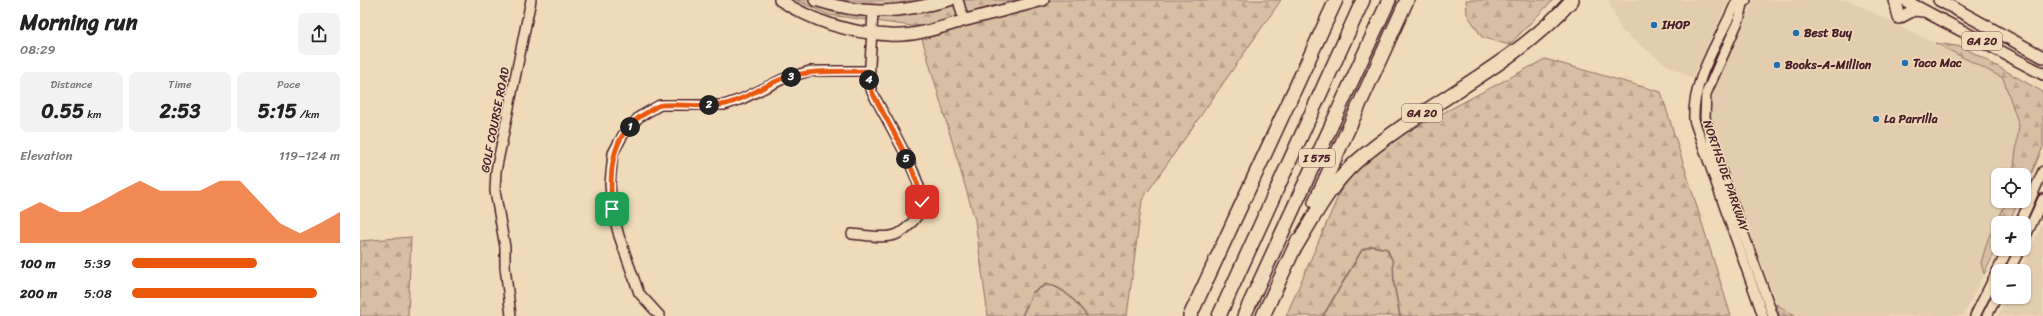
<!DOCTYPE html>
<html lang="en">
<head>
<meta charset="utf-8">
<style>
  :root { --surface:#fff; --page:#f2f2f2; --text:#222; --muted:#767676; --accent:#ea580c }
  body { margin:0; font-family:Sriracha,sans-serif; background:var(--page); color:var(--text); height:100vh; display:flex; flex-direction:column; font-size:15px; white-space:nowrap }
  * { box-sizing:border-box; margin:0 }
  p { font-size:13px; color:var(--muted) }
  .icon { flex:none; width:22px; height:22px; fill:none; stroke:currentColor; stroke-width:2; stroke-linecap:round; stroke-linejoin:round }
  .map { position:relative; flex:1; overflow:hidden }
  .details { display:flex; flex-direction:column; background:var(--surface); width:360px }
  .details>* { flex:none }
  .buttons { position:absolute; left:1631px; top:168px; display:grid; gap:8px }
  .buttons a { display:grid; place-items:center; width:40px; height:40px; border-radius:8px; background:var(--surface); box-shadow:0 1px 3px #0004; font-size:20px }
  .pin { position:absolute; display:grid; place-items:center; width:34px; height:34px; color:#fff; margin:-17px; border-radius:8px; box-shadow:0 2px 6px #0006 }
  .km { position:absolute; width:20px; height:20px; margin:-10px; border-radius:50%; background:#222; color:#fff; font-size:11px; line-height:20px; text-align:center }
  .round { display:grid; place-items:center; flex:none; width:42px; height:42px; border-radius:8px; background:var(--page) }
  .summary { display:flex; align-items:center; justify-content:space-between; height:68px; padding:0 20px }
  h1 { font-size:22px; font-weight:800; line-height:30px }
  .metrics { display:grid; grid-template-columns:repeat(3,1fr); gap:6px; height:68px; padding:4px 20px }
  .metrics div { display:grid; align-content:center; border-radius:8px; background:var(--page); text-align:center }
  .metrics b { font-size:20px; font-weight:800 }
  .metrics small { font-size:11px; font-weight:400 }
  .metrics p { font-size:11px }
  .chart { height:112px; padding:8px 20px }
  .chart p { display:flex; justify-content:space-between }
  .chart svg { width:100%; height:72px; margin-top:4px; fill:var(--accent); opacity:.7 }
  ul { padding:0 20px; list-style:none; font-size:13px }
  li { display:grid; grid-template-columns:64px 48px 1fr; align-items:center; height:30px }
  li i { height:10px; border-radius:5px; background:var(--accent) }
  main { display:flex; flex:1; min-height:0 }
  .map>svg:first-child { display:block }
  .built { fill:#e3cdaf }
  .forest { fill:url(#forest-firs); stroke:#906f68 }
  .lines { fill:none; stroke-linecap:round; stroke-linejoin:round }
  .stream { stroke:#8a6862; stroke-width:1.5 }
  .minor-casing { stroke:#4a1f2b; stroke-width:12 }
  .major-casing { stroke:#4a1f2b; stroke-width:14 }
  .highway-casing { stroke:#4a1f2b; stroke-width:16 }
  .minor { stroke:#efdbb9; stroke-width:9 }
  .major { stroke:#efdbb9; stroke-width:11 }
  .highway { stroke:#efdbb9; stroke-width:13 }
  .route-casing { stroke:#fff; stroke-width:8 }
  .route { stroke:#ea580c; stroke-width:5 }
  .poi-dot { fill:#1f6fb2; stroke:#efdbb9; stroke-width:1.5 }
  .labels { text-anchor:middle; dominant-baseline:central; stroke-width:3; stroke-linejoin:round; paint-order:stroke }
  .shield { fill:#efdbb9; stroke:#7c5756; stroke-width:1 }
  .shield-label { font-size:11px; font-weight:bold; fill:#4a1f2b }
  .poi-label { font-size:12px; font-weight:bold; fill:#4a1f2b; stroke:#efdbb9; text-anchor:start }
  .street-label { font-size:12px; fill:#4a1f2b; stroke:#efdbb9 }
</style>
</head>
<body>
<main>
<section class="details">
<div class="summary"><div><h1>Morning run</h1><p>08:29</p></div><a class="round"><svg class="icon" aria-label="share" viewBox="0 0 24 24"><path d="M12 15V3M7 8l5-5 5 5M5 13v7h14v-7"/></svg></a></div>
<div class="metrics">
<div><p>Distance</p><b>0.55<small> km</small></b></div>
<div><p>Time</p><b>2:53</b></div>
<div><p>Pace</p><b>5:15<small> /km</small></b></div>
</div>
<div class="chart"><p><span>Elevation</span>119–124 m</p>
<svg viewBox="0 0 160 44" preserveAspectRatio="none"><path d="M0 44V25L10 19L20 25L30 25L40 19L50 12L60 6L70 12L80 12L90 12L100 6L110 6L120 19L130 32L140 38L150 32L160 25V44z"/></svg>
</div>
<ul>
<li><b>100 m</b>5:39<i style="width:60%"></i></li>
<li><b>200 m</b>5:08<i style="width:89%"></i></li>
</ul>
</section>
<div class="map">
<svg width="1683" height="316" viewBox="0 0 1683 316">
  <defs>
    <pattern id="forest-firs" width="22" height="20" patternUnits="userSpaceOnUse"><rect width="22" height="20" fill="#d7bfa4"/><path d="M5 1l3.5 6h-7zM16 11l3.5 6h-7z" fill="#baa48d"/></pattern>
  </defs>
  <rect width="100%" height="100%" fill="#efdbb9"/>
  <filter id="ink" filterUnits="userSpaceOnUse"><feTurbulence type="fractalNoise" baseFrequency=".025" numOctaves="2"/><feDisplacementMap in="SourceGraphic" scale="8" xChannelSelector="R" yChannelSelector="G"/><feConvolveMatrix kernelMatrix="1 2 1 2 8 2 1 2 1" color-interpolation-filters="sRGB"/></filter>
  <g filter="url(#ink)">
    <path class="built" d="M1248,0H1369L1332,78L1305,64L1261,30Z
      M1394,0H1488L1643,78L1659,125L1653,175H1638V201H1647L1628,239L1621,263L1624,274L1603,316H1435L1416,304L1353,128L1350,110L1355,86Z
      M1683,222V316H1638L1647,297H1664V271H1660Z"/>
    <path class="forest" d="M436,0H921L782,200L767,316H628L615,220L558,25L553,26L469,15Z
      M1106,0H1193L1149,45L1122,37L1107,14Z
      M1575,43L1603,47L1683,92V147L1664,191V175H1653L1659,125L1643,78Z
      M1185,59L1301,92L1371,316H926L994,160Z
      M1647,201H1659L1649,223H1638V246L1624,274L1621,263L1628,239Z
      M51,237L48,316H0V241Z
      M1416,304L1435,316H1420Z"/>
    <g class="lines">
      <path class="stream" d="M662,316L673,292L687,284C705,288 716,302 727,316
        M963,316L1002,250L1012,246L1027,249L1033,262L1034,284L1040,316"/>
      <g class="minor-casing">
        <path id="minor" d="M598,0L604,21
          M1377,0C1361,39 1332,77 1334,120L1403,316
          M1384,0L1380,17L1346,94L1345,117L1352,145L1413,316
          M1660,223L1683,171
          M492,234C505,235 522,239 535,235C546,231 563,214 562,201C561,176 525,117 512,92L509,82L513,12
          M1664,240L1683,199
          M1649,271L1660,249
          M151,316L145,267V247L135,191L136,171L171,0
          M300,316L279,293L259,236L252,209L250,184L253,153L263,135L279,117L300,105H364L382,99L423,79L450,71H509
          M1615,316L1648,249
          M1627,316L1638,294"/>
      </g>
      <g class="major-casing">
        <path id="major" d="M420,0C452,21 490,33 529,35C555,37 582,27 606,20C632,13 658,7 683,0
          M455,0C506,16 539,13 590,0
          M1535,0L1539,18L1554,10L1563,11
          M1544,0L1683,74
          M1579,0L1683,57
          M1384,1L1385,0"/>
      </g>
      <g class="highway-casing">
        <path id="highway" d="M955,202L1047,0
          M935,248C953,218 970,185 996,162C1064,103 1152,68 1212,0
          M830,316L976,0
          M859,316L1003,0
          M884,316L1029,0
          M903,316L938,240"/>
      </g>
      <use href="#minor" class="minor"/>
      <use href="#major" class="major"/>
      <use href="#highway" class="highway"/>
    </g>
  </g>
  <g class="lines" filter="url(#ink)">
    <g class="route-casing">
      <path id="route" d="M252,209C249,173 250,133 286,113C291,110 297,105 302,105C323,103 346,109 366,104C387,99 404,85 424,78C453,69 480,72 509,71V82L512,92C528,123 557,169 562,202"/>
    </g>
    <use href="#route" class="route"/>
  </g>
  <g class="poi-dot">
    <circle cx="1294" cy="25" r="4"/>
    <circle cx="1436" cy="33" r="4"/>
    <circle cx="1545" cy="63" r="4"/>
    <circle cx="1417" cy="65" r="4"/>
    <circle cx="1516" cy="119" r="4"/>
  </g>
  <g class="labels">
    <g class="shield">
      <rect x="1602" y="32" width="40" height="18" rx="3"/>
      <rect x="1042" y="104" width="40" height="18" rx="3"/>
      <rect x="939" y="149" width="36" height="18" rx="3"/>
    </g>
    <g class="shield-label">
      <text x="1622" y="41">GA 20</text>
      <text x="1062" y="113">GA 20</text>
      <text x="957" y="158">I 575</text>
    </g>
    <g class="poi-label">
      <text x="1302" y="25">IHOP</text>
      <text x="1444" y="33">Best Buy</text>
      <text x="1553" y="63">Taco Mac</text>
      <text x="1425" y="65">Books-A-Million</text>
      <text x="1524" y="119">La Parrilla</text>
    </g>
    <g class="street-label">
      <text transform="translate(135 120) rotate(-79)">GOLF COURSE ROAD</text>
      <text transform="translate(1366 176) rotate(71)">NORTHSIDE PARKWAY</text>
    </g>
  </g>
</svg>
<div class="buttons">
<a><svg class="icon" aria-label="locate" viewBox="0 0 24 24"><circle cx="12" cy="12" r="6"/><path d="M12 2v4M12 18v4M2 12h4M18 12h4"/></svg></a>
<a>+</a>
<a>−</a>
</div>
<div class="pin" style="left:252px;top:209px;background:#1e9e55"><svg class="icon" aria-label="arrive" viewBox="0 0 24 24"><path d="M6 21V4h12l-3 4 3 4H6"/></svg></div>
<div class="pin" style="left:562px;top:202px;background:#d93025"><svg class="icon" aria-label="check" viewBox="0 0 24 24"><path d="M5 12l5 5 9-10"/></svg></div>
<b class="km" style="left:270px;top:127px">1</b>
<b class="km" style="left:349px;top:105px">2</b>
<b class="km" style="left:431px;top:77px">3</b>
<b class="km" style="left:509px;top:80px">4</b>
<b class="km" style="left:546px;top:159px">5</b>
</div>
</main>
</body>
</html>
